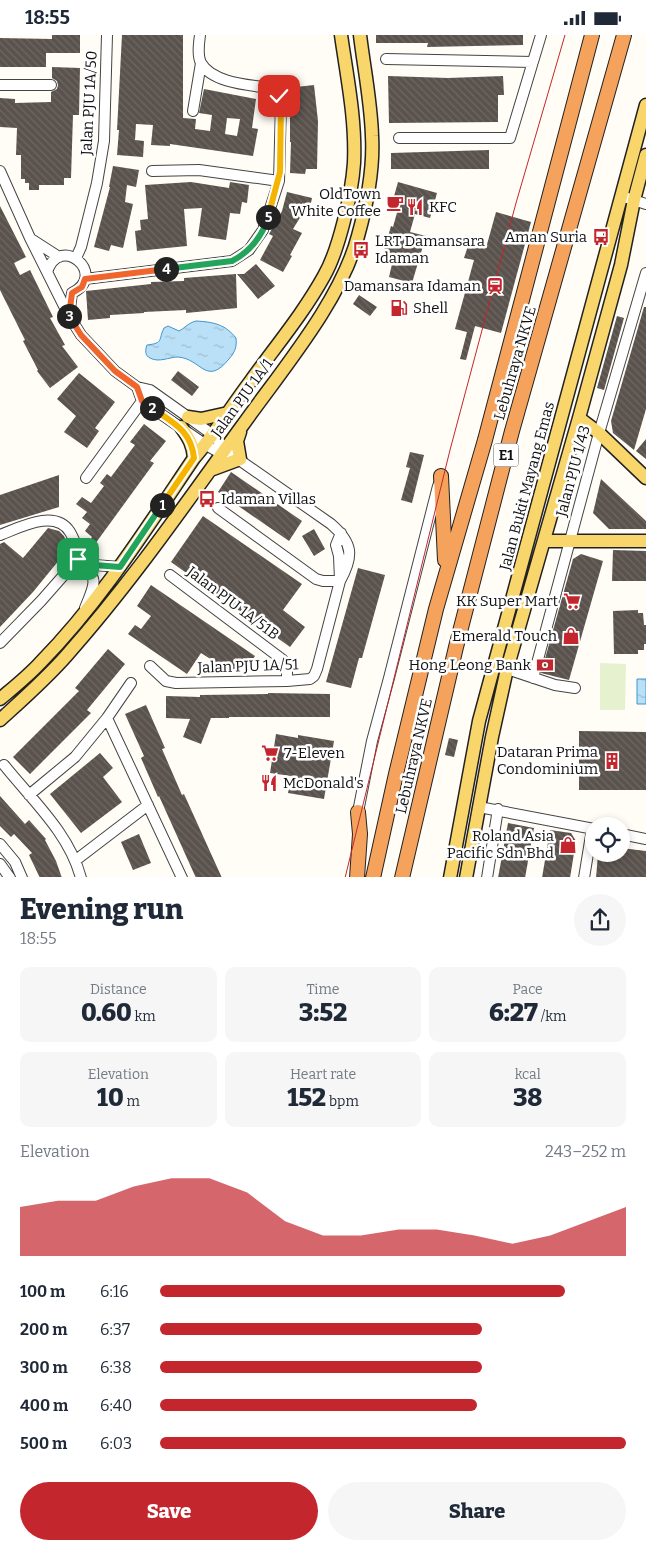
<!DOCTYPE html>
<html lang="en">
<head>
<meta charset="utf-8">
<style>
  :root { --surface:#fff; --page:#f6f6f7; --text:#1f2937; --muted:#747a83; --accent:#c4262e }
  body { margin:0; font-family:Bitter,serif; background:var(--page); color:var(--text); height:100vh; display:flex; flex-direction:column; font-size:19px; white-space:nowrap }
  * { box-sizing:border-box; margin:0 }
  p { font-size:16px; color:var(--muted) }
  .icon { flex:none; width:28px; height:28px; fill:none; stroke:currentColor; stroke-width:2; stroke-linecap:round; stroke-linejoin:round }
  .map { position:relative; height:842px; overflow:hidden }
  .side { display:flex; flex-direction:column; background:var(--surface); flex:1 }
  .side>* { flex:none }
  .tools { position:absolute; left:585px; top:782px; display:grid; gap:10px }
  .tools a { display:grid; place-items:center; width:45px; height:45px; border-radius:50%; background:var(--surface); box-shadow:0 2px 8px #0003; font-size:25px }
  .pin { position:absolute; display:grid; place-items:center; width:42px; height:42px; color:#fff; margin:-21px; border-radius:10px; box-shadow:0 2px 8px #0006 }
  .km { position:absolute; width:25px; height:25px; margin:-12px; border-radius:50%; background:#222; color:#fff; font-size:14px; line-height:25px; text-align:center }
  .round { display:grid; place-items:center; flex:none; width:52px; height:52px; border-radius:26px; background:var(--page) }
  .summary { display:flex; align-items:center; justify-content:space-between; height:85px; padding:0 20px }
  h1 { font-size:28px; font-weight:800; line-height:38px }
  .stats { display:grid; grid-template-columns:repeat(3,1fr); gap:8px; height:85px; padding:5px 20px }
  .stats div { display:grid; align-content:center; border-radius:10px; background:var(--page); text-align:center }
  .stats b { font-size:25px; font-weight:800 }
  .stats small { font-size:14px; font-weight:400 }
  .stats p { font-size:14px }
  .chart { height:140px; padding:10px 20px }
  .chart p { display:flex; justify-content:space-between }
  .chart svg { width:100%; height:90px; margin-top:5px; fill:var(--accent); opacity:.7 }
  .cta { display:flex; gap:10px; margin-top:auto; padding:10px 20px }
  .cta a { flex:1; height:58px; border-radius:30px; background:var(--accent); color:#fff; font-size:20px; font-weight:800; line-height:58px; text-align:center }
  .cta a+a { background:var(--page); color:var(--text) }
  ul { padding:0 20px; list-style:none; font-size:16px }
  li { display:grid; grid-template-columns:80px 60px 1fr; align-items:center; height:38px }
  li i { height:12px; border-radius:6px; background:var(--accent) }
  .status { display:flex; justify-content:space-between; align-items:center; height:35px; padding:0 25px; background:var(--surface); direction:ltr }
  .status svg { height:14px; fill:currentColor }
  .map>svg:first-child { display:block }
  .pitch { fill:#e6f2cf }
  .water { fill:url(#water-ripples); stroke:#3f96cf }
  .building { fill:url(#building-back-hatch); fill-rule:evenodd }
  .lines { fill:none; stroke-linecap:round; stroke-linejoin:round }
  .minor-casing { stroke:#444; stroke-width:12 }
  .major-casing { stroke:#222; stroke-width:15 }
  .highway-casing { stroke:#222; stroke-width:16 }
  .minor { stroke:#fff; stroke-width:10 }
  .major { stroke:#f9d66b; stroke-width:12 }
  .highway { stroke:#f5a25d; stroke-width:14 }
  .tram { stroke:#c4262e; stroke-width:1 }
  .split-1-casing { stroke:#fff; stroke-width:10 }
  .split-2-casing { stroke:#fff; stroke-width:10 }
  .split-3-casing { stroke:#fff; stroke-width:10 }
  .split-4-casing { stroke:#fff; stroke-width:10 }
  .split-5-casing { stroke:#fff; stroke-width:10 }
  .split-6-casing { stroke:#fff; stroke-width:10 }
  .split-1 { stroke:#22a559; stroke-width:6 }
  .split-2 { stroke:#f5b400; stroke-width:6 }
  .split-3 { stroke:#f0652b; stroke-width:6 }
  .split-4 { stroke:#f0652b; stroke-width:6 }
  .split-5 { stroke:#22a559; stroke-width:6 }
  .split-6 { stroke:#f5b400; stroke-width:6 }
  .labels { text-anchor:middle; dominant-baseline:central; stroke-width:5; stroke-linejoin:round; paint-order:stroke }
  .shield { fill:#fff; stroke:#585858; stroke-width:1 }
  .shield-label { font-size:14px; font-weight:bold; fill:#111 }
  .street-label { font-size:15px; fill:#111; stroke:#fff }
  .poi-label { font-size:15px; fill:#111; stroke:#fff; text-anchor:end }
</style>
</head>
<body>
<div class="status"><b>18:55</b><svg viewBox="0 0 49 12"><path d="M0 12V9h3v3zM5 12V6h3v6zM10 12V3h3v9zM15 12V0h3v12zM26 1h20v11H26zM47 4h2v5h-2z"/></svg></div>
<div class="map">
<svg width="646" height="843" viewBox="0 0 646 843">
  <defs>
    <pattern id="water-ripples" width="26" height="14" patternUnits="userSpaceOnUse" patternTransform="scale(1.25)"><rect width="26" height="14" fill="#b9e0f7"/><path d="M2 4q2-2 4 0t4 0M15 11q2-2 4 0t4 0" fill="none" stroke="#9ebfd3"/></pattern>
    <pattern id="building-back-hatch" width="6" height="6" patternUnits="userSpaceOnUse" patternTransform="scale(1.25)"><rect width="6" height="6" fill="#5a524d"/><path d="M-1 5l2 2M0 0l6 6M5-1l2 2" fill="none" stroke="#6d6662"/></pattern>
  </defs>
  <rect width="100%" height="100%" fill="#fffdf5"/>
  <path class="pitch" d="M600,628L626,629L625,675H600Z"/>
  <path class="water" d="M196,286C213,287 225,289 236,303C237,312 235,317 229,324C206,352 202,324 178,322C169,322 159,328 150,323C145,321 145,315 147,310C164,308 158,305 164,293L168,291L179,296C185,293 188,288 196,286Z
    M637,644H646V669H637Z"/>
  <path class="building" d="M52,0H80V18H46V32H0V3L52,4Z
    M122,0H183V83L196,84L195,94L210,96L212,80L199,78L204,54L256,64L252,93L258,94L253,121L170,109V111L151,110L153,90L136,89L135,105L144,106L143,122L117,120L119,95H117ZM227,83L240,84L237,101L225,99Z
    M376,0H523V10L427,12L428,8H376Z
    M52,32L80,33L79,80H73L71,143H64V150H39V155H29V148H25V144H21V120H16L17,93L0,92V63L15,64V68L51,67V57L57,54L58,50L57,46L52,43Z
    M388,41L448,43L503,41L504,60H498V87L389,88Z
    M314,50L318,86L317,134H306L305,139L290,138L291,107H290V79L288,80L287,53Z
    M489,115V134H391V118Z
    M113,131L139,135L136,152L127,150L125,167L133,169L123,213L111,210L109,216L94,212L110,152H109Z
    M191,147L229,153L230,147L249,150L247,168L242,167L240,179L230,178L226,205L198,201L202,173L184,174L187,211L137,216L135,196L141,195L140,185L148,184L145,150Z
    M398,147L437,158L430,183L415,179L410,197L426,201L412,248L389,242L392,229L381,226L391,191L393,192L398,174L391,172Z
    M287,157L312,163L308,182L301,181L293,194L302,198L290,220L292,221L283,237L260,225L273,201L269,199L282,176Z
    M0,171L26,222L14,228L20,240L30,235L53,282L50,283L65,310L62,311L78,332L50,353L37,336L38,335L23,306L25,305L0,255Z
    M496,177L531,187L501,298L475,291L466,325L460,324L467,297L455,294L474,225L464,223L469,208L486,213Z
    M256,229L275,251L258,264L237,239H244Z
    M236,239L237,273L186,278V275L144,277V278L110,280V283L88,285L86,256L151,249V247L184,246V243Z
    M359,260L377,272L370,281L353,269Z
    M644,272H646V374L634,415L613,398L611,386Z
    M617,281L624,283L604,355L597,353Z
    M178,336L199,352L192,361L171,345Z
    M79,338L115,367L95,393L99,396L87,413L64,397L76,381L57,364Z
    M144,389L166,406L150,426L154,428L95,509L90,505L92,502L85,496L90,489L82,483L87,477L76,469L82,462L91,468L104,451L100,448L107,439L111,442L135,410L130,407Z
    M646,404V424L636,416Z
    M410,417L424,420L412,468L401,465L410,433L406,432Z
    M231,437L302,486L289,506L218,457Z
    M59,440V472L0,490V460Z
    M601,444L646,486V494H609L593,478Z
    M203,481L302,549L283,575L305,592L290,612L171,527Z
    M48,493L59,496L64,501L69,513L33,557L0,592V509L4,507L23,523Z
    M314,494L325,514L314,521L302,501Z
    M613,515L646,516V546H612Z
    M581,519L603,526L569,645L541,638L573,524Z
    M358,533L385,540L362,623H359L351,653L326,647Z
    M151,550L255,621L247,634L242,631L240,633L236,631L234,635L225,629L223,632L201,618L187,639L128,599L135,590L141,594L151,581L137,571Z
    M638,575V578H643L644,590H646V609H644V615H638V619H614L613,576Z
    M108,614L125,629L87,675L91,678L30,739L13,722L79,656L75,653Z
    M268,658L330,659V682H229V683H211L201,709L183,702L190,684L166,683V661L200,662V660L268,659Z
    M146,670L165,713L162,714L182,760L184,759L222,843H196L159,761L158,762L141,723L144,721L125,679Z
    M579,696L646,697V755H579Z
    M276,699L298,703V700L334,706L324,764L288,758L291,741L270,738Z
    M449,703L458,705L454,722L445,720Z
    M100,718L113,733L103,742L122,767L81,798L50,759Z
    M0,761L25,789L29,785L46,804L45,805L56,826L62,843H40L29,820L32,818L14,799L11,802L0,791Z
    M508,788L534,793L525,843H498Z
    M550,795L571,798L576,806L570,843H542Z
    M139,799L151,828L133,835L121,807Z
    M621,813L646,816V843H596L598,819H621Z"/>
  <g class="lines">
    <g class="minor-casing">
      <path id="minor" d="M386,24L533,27
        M0,50H51
        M193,76L201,28
        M399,103H510L541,0
        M0,136L30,203L69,281L81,300L115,336L137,352L150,355L188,382L213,400L228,417L331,489C353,508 354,521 340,546L317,634L314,641L310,644L287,646L176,648L166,646L150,631
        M152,136L199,135L279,146
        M621,161L646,169
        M31,204L59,222
        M76,223L81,212L97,148L104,106L107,0
        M47,237C60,197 109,240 72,258L69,281
        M85,244L232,226L249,215L263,195L279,146L281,67L276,56L270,53C250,50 212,48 201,28C197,20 199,8 200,0
        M137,352L142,366L206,410L222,419L228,417
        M86,443L145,362
        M218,473L316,544L323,546H340
        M0,500C19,493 55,473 70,497C74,504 77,512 80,519L78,524L41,566L0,608
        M83,521L94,530L120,532
        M78,524C99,545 96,546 85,573
        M170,540L283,625L287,635V646
        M340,545L339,521L336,510L341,498
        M507,634L555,650L575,653
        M533,643L599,398L646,238
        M107,683L182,843
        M4,730C32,765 69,798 81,843
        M29,760L75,722L107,683L131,648
        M479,772L594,794
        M358,777L372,706L389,643L438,451
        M621,799L646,804
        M0,809L15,827L22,843
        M76,825L148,770
        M0,829L10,843
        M487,843L498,774
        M584,843L592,794"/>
    </g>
    <g class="major-casing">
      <path id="major" d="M188,382L201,384L228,378
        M579,383L599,398L646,443
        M181,392C189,403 193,410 194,423
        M213,434L240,424L237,406L240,397
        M544,506H646
        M0,664C13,653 28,641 40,628C100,567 146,494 194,423C215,399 231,372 250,347C275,312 303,279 324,241C339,215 352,158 354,128C356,85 347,42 341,0
        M0,685C23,664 47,643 67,620C131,548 186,468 242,391C281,336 341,266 358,201C367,169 374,135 372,101C371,67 364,33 360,0
        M450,843L479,686L646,70
        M466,843L492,702L507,634L579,383L621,230L634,165L646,120"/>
    </g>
    <g class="highway-casing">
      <path id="highway" d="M441,441L445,525
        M357,843L360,799L358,777
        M373,843L396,739L436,574L485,405L592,0
        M402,843L456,612L512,396L624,0"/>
    </g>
    <use href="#minor" class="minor"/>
    <use href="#major" class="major"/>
    <use href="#highway" class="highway"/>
    <path class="tram" d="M345,843L450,415L516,168L565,0"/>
  </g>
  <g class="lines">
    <g class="split-1-casing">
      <path id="split-1" d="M78,524L80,519L94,530L120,532L162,470"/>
    </g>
    <g class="split-2-casing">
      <path id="split-2" d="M152,373C173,388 191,395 194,423L162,470"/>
    </g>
    <g class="split-3-casing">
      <path id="split-3" d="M69,281L81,300L115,336L137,352L142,366L152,373"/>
    </g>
    <g class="split-4-casing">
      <path id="split-4" d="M69,281L72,258L82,252L85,244L166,234"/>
    </g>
    <g class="split-5-casing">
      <path id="split-5" d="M166,234L232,226C250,217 263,200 268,182"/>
    </g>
    <g class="split-6-casing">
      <path id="split-6" d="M268,182L280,137L281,67L279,61"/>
    </g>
    <use href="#split-1" class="split-1"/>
    <use href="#split-2" class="split-2"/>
    <use href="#split-3" class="split-3"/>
    <use href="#split-4" class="split-4"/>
    <use href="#split-5" class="split-5"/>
    <use href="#split-6" class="split-6"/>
  </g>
  <defs>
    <g id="cafe-bare" transform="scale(1.35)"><path d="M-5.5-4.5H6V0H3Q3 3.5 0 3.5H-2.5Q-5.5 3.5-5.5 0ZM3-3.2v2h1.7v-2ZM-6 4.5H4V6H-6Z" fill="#c4262e" stroke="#fff" stroke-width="2.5" paint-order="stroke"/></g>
    <g id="restaurant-bare" transform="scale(1.35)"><path d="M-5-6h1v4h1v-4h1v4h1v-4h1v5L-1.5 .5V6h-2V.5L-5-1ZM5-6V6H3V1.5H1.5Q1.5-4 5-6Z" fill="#c4262e" stroke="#fff" stroke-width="2.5" paint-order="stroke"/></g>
    <g id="bus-bare" transform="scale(1.35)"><path d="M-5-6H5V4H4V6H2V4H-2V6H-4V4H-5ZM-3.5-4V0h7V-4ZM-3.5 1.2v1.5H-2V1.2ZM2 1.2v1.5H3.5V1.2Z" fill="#c4262e" stroke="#fff" stroke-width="2.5" paint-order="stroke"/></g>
    <g id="station-bare" transform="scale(1.35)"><path d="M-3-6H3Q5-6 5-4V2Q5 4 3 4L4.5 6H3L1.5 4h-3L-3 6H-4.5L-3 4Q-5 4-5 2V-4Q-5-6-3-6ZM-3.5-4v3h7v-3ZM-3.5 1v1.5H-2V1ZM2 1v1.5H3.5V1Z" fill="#c4262e" stroke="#fff" stroke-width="2.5" paint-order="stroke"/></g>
    <g id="fuel-bare" transform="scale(1.35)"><path d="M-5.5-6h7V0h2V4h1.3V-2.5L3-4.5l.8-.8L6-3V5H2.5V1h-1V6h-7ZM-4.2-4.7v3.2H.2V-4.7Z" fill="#c4262e" stroke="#fff" stroke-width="2.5" paint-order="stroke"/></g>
    <g id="supermarket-bare" transform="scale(1.35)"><path d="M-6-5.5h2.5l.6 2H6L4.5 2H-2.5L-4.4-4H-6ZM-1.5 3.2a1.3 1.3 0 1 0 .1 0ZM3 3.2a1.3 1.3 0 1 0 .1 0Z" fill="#c4262e" stroke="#fff" stroke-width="2.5" paint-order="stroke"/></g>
    <g id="shop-bare" transform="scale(1.35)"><path d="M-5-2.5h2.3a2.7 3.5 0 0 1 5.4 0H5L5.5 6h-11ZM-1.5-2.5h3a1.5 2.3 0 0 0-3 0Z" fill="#c4262e" stroke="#fff" stroke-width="2.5" paint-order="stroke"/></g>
    <g id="bank-bare" transform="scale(1.35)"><path d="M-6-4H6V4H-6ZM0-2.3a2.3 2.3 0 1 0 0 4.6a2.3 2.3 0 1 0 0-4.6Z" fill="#c4262e" stroke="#fff" stroke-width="2.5" paint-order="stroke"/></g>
    <g id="building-bare" transform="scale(1.35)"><path d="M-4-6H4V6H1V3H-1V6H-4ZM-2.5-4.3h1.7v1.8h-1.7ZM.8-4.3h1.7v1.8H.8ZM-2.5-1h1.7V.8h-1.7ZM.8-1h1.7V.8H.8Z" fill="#c4262e" stroke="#fff" stroke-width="2.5" paint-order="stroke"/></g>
  </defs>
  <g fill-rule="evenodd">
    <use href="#cafe-bare" x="395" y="168"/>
    <use href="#restaurant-bare" x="415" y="172"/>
    <use href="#bus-bare" x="601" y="202"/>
    <use href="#bus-bare" x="361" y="215"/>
    <use href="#station-bare" x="495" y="251"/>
    <use href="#fuel-bare" x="399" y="273"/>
    <use href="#bus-bare" x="207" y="464"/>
    <use href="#supermarket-bare" x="572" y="566"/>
    <use href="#shop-bare" x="571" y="601"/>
    <use href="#bank-bare" x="545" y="630"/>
    <use href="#supermarket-bare" x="270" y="718"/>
    <use href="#building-bare" x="612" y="726"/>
    <use href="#restaurant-bare" x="269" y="748"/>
    <use href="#shop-bare" x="568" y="810"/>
  </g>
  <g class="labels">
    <rect class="shield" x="493.5" y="408.5" width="25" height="23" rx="4"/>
    <g class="shield-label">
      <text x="506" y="420">E1</text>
    </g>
    <g class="street-label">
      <text transform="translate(89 68) rotate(-87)">Jalan PJU 1A/50</text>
      <text transform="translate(515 328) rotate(-74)">Lebuhraya NKVE</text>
      <text transform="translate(242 363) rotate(-54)">Jalan PJU 1A/1</text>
      <text transform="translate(573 436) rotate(-75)">Jalan PJU 1/43</text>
      <text transform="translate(527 451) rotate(-75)">Jalan Bukit Mayang Emas</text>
      <text transform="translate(233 568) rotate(37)">Jalan PJU 1A/51B</text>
      <text transform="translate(248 631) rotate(-2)">Jalan PJU 1A/51</text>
      <text transform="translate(414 721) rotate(-77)">Lebuhraya NKVE</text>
    </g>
    <g class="poi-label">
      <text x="381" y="159">OldTown<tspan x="381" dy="17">White Coffee</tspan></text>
      <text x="429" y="172" text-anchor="start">KFC</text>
      <text x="587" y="202">Aman Suria</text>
      <text x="375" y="206" text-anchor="start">LRT Damansara<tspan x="375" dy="17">Idaman</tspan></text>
      <text x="481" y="251">Damansara Idaman</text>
      <text x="413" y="273" text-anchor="start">Shell</text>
      <text x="221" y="464" text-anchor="start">Idaman Villas</text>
      <text x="558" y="566">KK Super Mart</text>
      <text x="557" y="601">Emerald Touch</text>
      <text x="531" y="630">Hong Leong Bank</text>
      <text x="598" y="717">Dataran Prima<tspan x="598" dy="17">Condominium</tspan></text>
      <text x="284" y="718" text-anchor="start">7-Eleven</text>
      <text x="283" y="748" text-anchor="start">McDonald's</text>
      <text x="554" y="801">Roland Asia<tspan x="554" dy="17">Pacific Sdn Bhd</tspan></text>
    </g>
  </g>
</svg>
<div class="tools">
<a><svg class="icon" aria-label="locate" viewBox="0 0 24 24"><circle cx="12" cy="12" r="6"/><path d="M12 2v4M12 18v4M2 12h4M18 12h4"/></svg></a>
</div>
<div class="pin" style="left:78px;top:524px;background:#1e9e55"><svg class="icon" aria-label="arrive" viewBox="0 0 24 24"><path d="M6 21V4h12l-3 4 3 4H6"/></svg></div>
<div class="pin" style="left:279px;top:61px;background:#d93025"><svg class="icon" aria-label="check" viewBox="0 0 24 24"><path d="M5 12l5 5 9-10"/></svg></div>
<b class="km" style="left:162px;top:470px">1</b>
<b class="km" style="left:152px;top:373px">2</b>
<b class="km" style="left:69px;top:281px">3</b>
<b class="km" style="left:166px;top:234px">4</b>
<b class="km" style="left:268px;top:182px">5</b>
</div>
<section class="side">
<div class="summary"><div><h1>Evening run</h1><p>18:55</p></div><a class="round"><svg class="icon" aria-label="share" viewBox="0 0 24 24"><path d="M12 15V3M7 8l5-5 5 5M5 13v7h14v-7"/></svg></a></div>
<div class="stats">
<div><p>Distance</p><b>0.60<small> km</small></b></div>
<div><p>Time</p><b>3:52</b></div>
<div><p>Pace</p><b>6:27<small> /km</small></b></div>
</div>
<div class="stats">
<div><p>Elevation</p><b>10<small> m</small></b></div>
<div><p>Heart rate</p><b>152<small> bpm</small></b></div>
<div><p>kcal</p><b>38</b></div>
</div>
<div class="chart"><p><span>Elevation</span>243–252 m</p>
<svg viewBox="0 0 160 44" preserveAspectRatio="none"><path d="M0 44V20L10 17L20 17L30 10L40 6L50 6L60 13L70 27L80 34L90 34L100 31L110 31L120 34L130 38L140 34L150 27L160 20V44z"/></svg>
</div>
<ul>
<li><b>100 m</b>6:16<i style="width:87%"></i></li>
<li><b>200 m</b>6:37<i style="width:69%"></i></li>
<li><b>300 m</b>6:38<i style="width:69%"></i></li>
<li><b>400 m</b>6:40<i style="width:68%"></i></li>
<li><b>500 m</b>6:03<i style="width:100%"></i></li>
</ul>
<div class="cta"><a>Save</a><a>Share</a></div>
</section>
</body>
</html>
